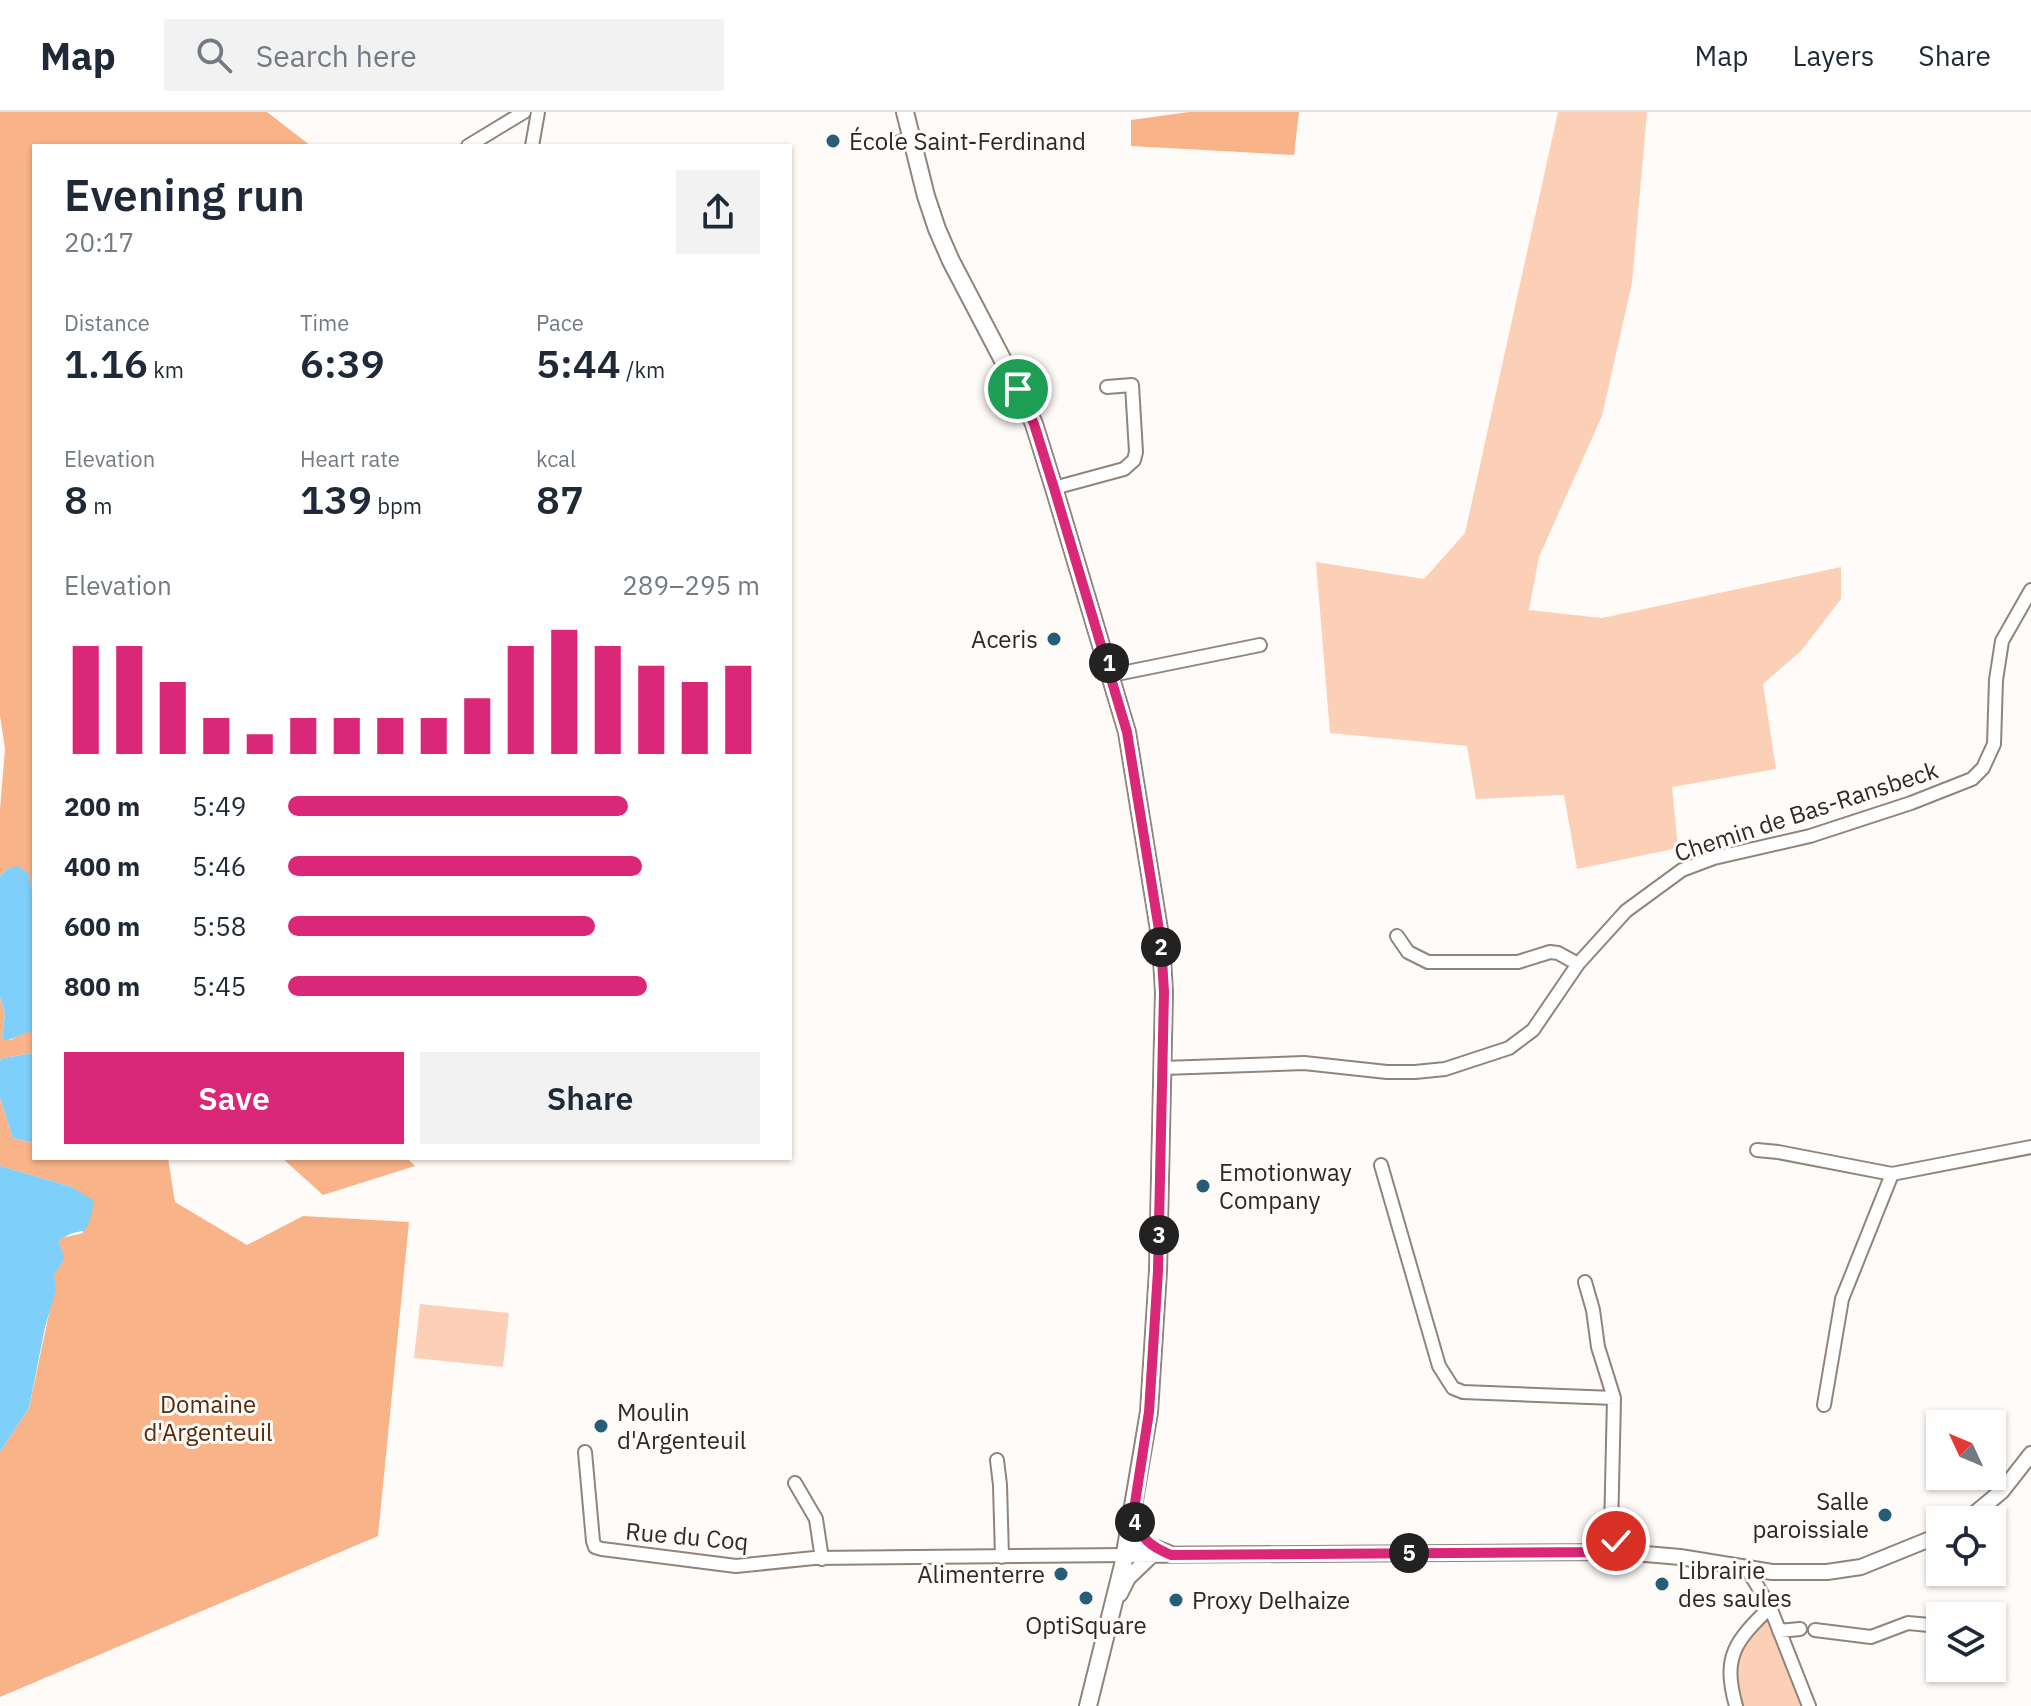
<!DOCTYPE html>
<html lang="en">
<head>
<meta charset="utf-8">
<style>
  :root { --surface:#fff; --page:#f2f2f3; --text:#1f2937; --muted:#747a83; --line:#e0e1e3; --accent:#db2777 }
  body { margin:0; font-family:"IBM Plex Sans",sans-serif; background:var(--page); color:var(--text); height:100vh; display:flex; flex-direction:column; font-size:30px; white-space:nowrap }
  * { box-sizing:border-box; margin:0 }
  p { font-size:26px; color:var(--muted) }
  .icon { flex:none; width:44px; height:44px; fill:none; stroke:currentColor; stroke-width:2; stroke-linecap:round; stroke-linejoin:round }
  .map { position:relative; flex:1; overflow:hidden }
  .sheet { position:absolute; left:32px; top:32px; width:760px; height:1016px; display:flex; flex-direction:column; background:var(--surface); border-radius:0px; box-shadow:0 2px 6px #0004 }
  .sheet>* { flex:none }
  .needle { width:52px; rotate:314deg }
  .buttons { position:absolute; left:1926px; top:1298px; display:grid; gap:16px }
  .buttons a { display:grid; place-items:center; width:80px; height:80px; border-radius:0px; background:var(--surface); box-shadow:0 2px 6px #0004; font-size:40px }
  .pin { position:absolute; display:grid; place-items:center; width:68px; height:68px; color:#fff; margin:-34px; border:4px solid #fff; border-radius:50%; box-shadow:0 2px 8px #0007 }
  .km { position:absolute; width:40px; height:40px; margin:-20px; border-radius:50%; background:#222; color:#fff; font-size:22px; line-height:40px; text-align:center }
  .round { display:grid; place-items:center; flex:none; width:84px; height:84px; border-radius:0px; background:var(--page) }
  .head { display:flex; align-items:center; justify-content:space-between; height:136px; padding:0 32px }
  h1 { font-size:44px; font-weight:600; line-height:60px }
  .figures { display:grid; grid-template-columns:repeat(3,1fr); gap:12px; height:136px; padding:8px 32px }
  .figures div { display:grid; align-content:center }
  .figures b { font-size:40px; font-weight:600 }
  .figures small { font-size:22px; font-weight:400 }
  .figures p { font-size:22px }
  .chart { height:224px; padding:16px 32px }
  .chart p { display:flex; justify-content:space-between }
  .chart svg { width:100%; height:144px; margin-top:8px; stroke:var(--accent); stroke-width:6 }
  .action { display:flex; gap:16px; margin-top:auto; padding:16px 32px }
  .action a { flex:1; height:92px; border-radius:0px; background:var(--accent); color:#fff; font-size:32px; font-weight:600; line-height:92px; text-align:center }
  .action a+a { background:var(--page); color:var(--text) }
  ul { padding:0 32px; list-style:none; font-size:26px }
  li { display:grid; grid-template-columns:128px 96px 1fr; align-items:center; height:60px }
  li i { height:20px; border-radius:10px; background:var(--accent) }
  header { display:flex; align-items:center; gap:48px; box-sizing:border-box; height:112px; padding:0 40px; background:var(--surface); border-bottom:2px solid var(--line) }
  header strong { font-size:38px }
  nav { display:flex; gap:44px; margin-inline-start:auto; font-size:28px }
  .search { width:560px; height:72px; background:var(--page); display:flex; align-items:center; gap:20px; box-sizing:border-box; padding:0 28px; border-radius:0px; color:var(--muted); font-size:30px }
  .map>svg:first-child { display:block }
  .green { fill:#fbd0b6 }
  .forest { fill:#f9b389 }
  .water { fill:#7ecff9 }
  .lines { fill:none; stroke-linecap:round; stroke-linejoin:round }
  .minor-casing { stroke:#91847c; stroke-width:16 }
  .tertiary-casing { stroke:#91847c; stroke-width:18 }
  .secondary-casing { stroke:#91847c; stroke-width:20 }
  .minor { stroke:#fff; stroke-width:12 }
  .tertiary { stroke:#fff; stroke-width:14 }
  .secondary { stroke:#fff; stroke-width:16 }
  .route-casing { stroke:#fff; stroke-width:16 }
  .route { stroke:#db2777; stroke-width:10 }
  .poi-dot { fill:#265e78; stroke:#fefbf9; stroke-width:3 }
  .labels { text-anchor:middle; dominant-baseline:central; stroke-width:6; stroke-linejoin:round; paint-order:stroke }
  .poi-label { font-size:24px; fill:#2f2926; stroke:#fefbf9; text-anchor:start }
  .street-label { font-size:24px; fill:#2f2926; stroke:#fefbf9 }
  .park-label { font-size:24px; fill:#562a0a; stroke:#fefbf9 }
</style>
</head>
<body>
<header>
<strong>Map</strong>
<div class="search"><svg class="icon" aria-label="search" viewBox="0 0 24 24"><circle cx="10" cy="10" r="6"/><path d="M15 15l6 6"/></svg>Search here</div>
<nav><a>Map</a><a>Layers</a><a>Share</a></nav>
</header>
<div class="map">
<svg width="2031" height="1594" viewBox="0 0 2031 1594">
  <rect width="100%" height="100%" fill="#fefbf9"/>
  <path class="green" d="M1558,0H1647L1632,171L1602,304L1539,445L1529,498L1602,506L1841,455V487L1801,539L1763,572L1776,657L1672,675L1678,736L1577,757L1564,683L1476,687L1467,634L1330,621L1316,450L1424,467L1465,421Z
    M420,1192L509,1201L503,1255L414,1246Z
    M1768,1503L1805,1594H1740C1725,1543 1735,1540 1768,1503Z"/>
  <path class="forest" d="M0,0H267L311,34H34V786L28,762L7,757L0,764V697L5,637L0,603Z
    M1189,0H1299L1294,43L1131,34V8Z
    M0,885L5,901L2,925L11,928L27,919L34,920V941L3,946L0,949Z
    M0,986L13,1026L34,1031V1046H168L175,1090L247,1133L303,1104L409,1110L378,1424L0,1585V1340L29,1296L51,1192L54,1163L62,1141L59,1129L62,1126L83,1121L72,1075L0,1054Z
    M282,1046H407L415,1054L323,1083Z"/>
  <path class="water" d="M18,754L28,761L34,786V920C23,919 16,928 5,928L2,925L5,901L0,885V764L7,757Z
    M34,941V1031L13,1026L0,986V949L3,946Z
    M0,1054L72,1075L94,1089C85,1135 85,1109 59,1129L64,1147L54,1163L56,1178L45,1215L29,1296L0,1340Z"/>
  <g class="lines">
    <g class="minor-casing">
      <path id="minor" d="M895,32L911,25
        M468,34L524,0
        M532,34L538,0
        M1054,376L1124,357L1134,348L1136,340L1132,273L1107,275
        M1112,563L1260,533
        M1397,824L1408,840L1428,850H1518L1550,840L1558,841L1578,852
        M1163,956L1304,951L1387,960H1415L1445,957L1509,936L1533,918L1578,852L1626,799L1682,758L1714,746L1810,724L1911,691L1972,667L1983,656L1994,632L1996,568L2002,529L2031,478
        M1757,1038L1778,1040L1892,1062L2031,1035
        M1381,1053L1439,1254L1453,1276L1463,1280L1614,1286
        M1585,1170L1593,1198L1598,1235L1614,1286L1611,1420L1623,1440
        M1824,1293L1842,1187L1892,1062
        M585,1340L593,1429L595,1435L602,1437L736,1454L814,1446L1125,1443
        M997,1348L1000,1373L1002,1445
        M795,1371L816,1407L822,1447
        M1746,1455L1770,1495L1809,1594
        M1815,1518L1871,1525L1908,1511L1940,1514
        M1779,1519L1800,1517
        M1736,1594C1722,1544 1735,1530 1770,1495"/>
    </g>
    <g class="tertiary-casing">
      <path id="tertiary" d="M1967,1408L2002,1379L2031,1342
        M1125,1443L1623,1440L1680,1445L1772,1460H1827L1861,1455L1940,1423
        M1125,1443C1139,1426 1154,1435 1171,1442
        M1120,1482L1128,1466L1150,1445"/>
    </g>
    <g class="secondary-casing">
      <path id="secondary" d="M905,0L926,84L937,117L951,149L1018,277L1034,312L1054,376L1127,620L1161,830L1164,880L1158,1159L1149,1300L1123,1453L1088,1594"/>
    </g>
    <use href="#minor" class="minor"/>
    <use href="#tertiary" class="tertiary"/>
    <use href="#secondary" class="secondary"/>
  </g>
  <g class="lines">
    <g class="route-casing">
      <path id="route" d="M1018,277L1034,312L1054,376L1127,620L1161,830L1164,880L1158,1159L1149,1300L1133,1404C1143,1428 1148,1433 1171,1443L1599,1440L1611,1420L1616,1429"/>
    </g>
    <use href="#route" class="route"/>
  </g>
  <g class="poi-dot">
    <circle cx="833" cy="29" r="8"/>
    <circle cx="1054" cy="527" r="8"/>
    <circle cx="1203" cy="1074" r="8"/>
    <circle cx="601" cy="1314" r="8"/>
    <circle cx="1885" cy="1403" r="8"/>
    <circle cx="1061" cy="1462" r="8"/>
    <circle cx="1662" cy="1472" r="8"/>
    <circle cx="1086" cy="1486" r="8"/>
    <circle cx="1176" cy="1488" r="8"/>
  </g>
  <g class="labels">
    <g class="poi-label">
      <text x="849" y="29">École Saint-Ferdinand</text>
      <text x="1038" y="527" text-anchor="end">Aceris</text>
      <text x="1219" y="1060">Emotionway<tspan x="1219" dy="28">Company</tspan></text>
      <text x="617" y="1300">Moulin<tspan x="617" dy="28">d'Argenteuil</tspan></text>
      <text x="1869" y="1389" text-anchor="end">Salle<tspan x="1869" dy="28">paroissiale</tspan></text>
      <text x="1678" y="1458">Librairie<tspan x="1678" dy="28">des saules</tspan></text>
      <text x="1045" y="1462" text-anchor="end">Alimenterre</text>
      <text x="1192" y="1488">Proxy Delhaize</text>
      <text x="1086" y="1513" text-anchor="middle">OptiSquare</text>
    </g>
    <g class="street-label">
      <text transform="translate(1806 699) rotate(-18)">Chemin de Bas-Ransbeck</text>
      <text transform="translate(687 1424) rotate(5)">Rue du Coq</text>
    </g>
    <g class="park-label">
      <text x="208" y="1292">Domaine<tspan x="208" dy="28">d'Argenteuil</tspan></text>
    </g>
  </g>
</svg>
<div class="buttons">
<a><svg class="needle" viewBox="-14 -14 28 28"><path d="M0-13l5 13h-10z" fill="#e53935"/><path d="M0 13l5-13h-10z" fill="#747a83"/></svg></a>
<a><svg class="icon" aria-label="locate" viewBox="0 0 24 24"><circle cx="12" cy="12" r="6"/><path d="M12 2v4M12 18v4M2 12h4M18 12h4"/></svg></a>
<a><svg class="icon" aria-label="layers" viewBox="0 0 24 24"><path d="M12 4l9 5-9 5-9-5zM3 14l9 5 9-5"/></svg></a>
</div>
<div class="pin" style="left:1018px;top:277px;background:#1e9e55"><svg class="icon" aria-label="arrive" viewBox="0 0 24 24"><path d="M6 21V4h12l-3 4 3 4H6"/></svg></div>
<div class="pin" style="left:1616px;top:1429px;background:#d93025"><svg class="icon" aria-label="check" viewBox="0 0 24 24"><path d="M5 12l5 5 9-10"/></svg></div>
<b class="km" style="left:1109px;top:551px">1</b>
<b class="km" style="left:1161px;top:835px">2</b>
<b class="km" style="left:1159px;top:1123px">3</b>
<b class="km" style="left:1135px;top:1410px">4</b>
<b class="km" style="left:1409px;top:1441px">5</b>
<section class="sheet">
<div class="head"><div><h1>Evening run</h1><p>20:17</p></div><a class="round"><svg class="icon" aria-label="share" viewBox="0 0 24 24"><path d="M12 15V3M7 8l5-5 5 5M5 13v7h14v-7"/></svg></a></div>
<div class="figures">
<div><p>Distance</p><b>1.16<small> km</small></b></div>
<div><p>Time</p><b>6:39</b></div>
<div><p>Pace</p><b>5:44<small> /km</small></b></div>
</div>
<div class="figures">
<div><p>Elevation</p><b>8<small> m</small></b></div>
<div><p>Heart rate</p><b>139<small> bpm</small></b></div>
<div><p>kcal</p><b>87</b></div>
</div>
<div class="chart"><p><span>Elevation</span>289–295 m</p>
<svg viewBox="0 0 160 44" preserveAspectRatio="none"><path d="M5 44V11M15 44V11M25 44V22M35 44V33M45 44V38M55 44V33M65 44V33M75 44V33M85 44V33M95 44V27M105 44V11M115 44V6M125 44V11M135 44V17M145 44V22M155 44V17"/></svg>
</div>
<ul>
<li><b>200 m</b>5:49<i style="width:72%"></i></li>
<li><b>400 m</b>5:46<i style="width:75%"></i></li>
<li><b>600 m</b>5:58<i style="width:65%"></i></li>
<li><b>800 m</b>5:45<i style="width:76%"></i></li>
</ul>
<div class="action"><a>Save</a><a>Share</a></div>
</section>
</div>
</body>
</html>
